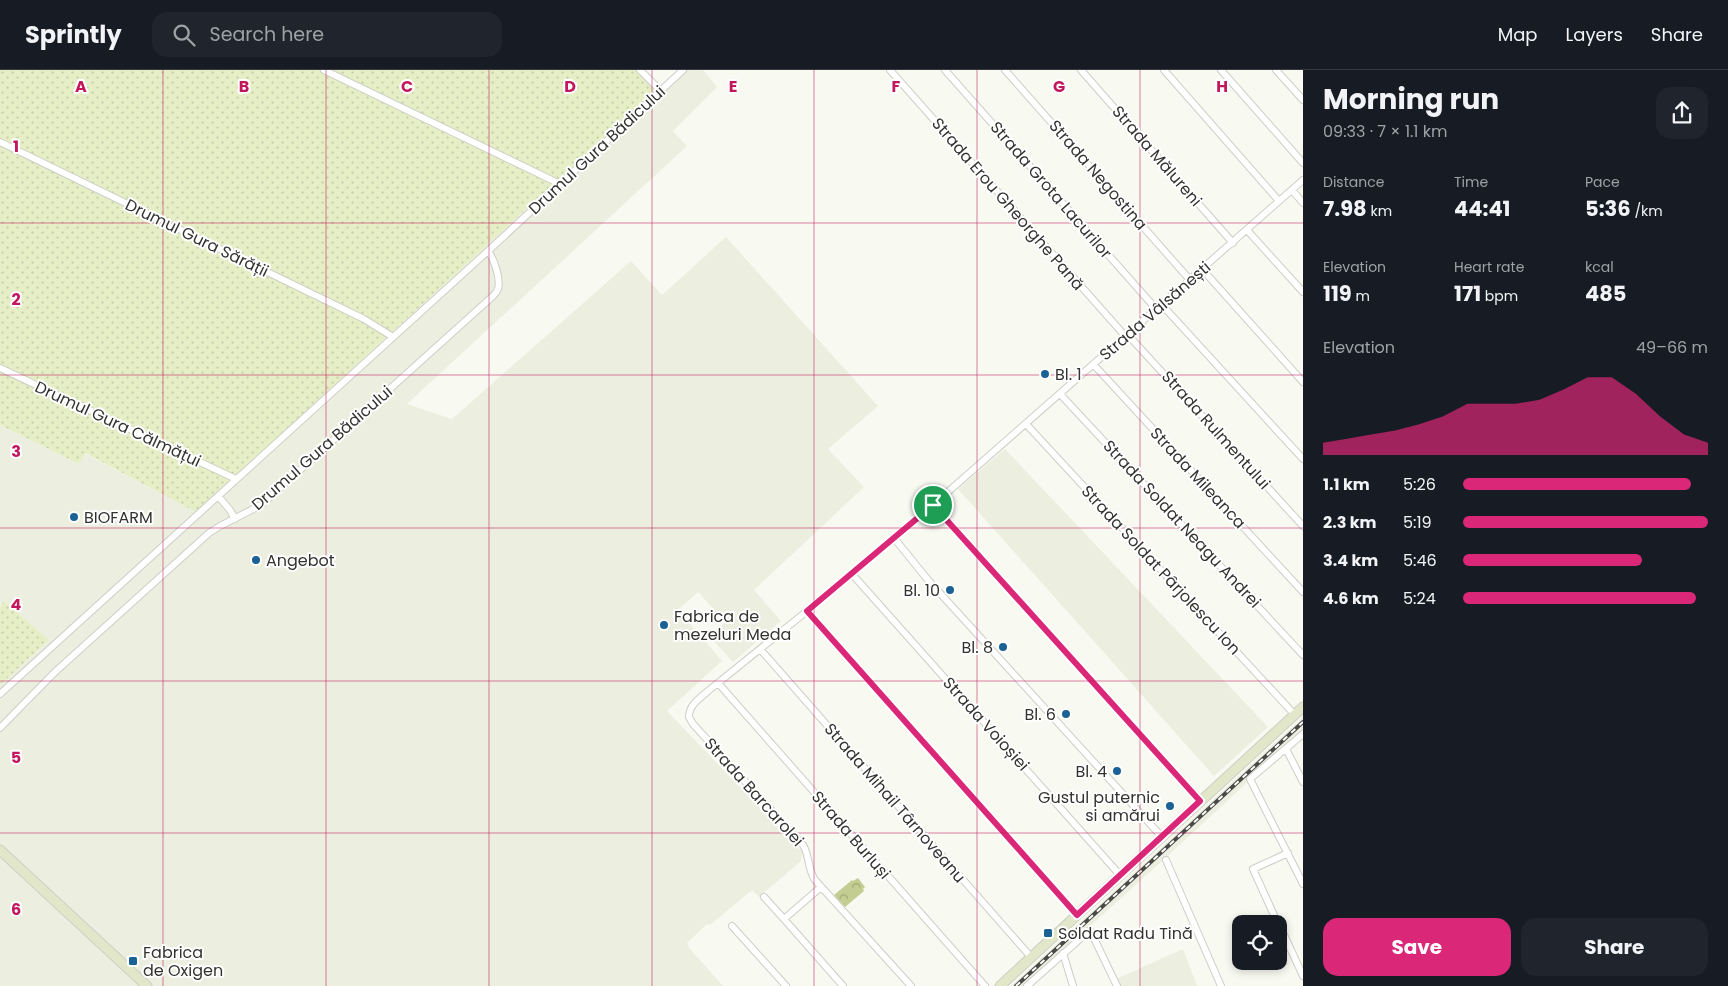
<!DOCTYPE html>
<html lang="en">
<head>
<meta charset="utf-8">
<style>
  :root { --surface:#171b24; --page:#20242c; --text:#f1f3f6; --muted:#9ea1a6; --line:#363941; --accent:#db2777 }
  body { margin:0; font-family:Poppins,sans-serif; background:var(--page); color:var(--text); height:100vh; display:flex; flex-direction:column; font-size:19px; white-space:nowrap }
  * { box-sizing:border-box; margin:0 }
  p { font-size:16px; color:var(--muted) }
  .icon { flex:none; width:28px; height:28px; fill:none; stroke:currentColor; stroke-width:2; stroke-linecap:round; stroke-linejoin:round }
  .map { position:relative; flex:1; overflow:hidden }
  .drawer { display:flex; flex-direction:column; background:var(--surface); width:425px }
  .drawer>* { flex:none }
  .tools { position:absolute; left:1232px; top:845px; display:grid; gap:10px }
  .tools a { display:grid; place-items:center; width:55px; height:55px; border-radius:10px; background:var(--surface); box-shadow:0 2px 8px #0003; font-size:25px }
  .pin { position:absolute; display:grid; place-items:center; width:42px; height:42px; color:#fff; margin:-21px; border:2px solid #fff; border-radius:50%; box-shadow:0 1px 5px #0007 }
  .round { display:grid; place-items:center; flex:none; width:52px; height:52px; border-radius:15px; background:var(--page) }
  .headline { display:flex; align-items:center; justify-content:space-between; height:85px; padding:0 20px }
  h1 { font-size:28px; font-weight:700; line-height:38px }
  .figures { display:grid; grid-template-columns:repeat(3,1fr); gap:8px; height:85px; padding:5px 20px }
  .figures div { display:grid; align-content:center }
  .figures b { font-size:21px; font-weight:700 }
  .figures small { font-size:14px; font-weight:400 }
  .figures p { font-size:14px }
  .chart { height:140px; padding:10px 20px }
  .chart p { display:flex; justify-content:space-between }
  .chart svg { width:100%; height:90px; margin-top:5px; fill:var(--accent); opacity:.7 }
  .cta { display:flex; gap:10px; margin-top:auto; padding:10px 20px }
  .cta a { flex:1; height:58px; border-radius:15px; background:var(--accent); color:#fff; font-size:20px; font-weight:700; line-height:58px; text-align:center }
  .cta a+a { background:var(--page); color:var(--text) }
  ul { padding:0 20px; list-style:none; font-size:16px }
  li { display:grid; grid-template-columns:80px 60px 1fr; align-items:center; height:38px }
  li i { height:12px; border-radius:6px; background:var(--accent) }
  header { display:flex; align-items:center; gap:30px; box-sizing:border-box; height:70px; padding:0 25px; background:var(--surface); border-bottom:1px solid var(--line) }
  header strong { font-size:24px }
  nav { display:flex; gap:28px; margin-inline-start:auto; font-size:18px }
  .search { width:350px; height:45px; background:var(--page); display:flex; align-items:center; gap:12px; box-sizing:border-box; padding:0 18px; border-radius:15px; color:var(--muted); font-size:19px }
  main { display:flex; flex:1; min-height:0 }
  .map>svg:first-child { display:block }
  .built { fill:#ecefdf }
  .grass { fill:url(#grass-dots) }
  .forest { fill:url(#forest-crowns) }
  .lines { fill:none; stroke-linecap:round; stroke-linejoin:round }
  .street-casing { stroke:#cdcec6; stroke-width:8 }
  .secondary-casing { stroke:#cdcec6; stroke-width:11 }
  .street { stroke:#fff; stroke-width:6 }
  .secondary { stroke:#e3e7ca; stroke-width:9 }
  .rail-casing { stroke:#494a47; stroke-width:4 }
  .rail { stroke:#fff; stroke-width:2; stroke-dasharray:5.5; stroke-linecap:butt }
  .route-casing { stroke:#fff; stroke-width:10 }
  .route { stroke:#db2777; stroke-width:6 }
  .grid { fill:none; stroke:#c2185b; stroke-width:1; stroke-opacity:0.55 }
  .poi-dot { fill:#1a6195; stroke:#fff; stroke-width:2 }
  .labels { text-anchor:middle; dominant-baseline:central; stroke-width:4; stroke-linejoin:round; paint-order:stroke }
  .street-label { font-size:16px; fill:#333431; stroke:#fff }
  .poi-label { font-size:16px; fill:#333431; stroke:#fff; text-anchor:start }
  .grid-label { font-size:16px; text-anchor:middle; font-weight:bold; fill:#c2185b; stroke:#fff; stroke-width:4; stroke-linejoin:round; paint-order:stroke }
</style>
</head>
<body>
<header>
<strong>Sprintly</strong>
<div class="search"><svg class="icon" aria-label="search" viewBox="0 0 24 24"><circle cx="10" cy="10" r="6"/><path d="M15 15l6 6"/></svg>Search here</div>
<nav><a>Map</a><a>Layers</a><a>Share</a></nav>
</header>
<main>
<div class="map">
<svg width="1303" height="916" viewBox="0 0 1303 916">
  <defs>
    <pattern id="grass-dots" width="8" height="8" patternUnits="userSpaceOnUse" patternTransform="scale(1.25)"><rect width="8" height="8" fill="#e6eec6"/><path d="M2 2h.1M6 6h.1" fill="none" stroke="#c6cdab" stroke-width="1.8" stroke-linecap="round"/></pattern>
    <pattern id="forest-crowns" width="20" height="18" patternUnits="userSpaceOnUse" patternTransform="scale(1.25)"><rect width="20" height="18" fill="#c3cd91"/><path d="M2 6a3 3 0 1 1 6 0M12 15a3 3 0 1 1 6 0" fill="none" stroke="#9fa777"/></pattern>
  </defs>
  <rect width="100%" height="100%" fill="#f8f9f1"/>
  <path class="built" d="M678,0H703L717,17L673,61L687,76L407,334L452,349L631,191L662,225L726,167L878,336L828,379L864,417L754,520L781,551L733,592L710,567L725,552L698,522L678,540L722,591L667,641L802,782L801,791L759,827L752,820L710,855L707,854L687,873L690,879L723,916H0V615L49,570L4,531L0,537V355L79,394L84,383L196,442Z
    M1005,379L1268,657L1214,706L958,419Z
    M1303,647V661L1161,792L1024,916H1011Z
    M1183,879L1197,916H1119L1116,909Z"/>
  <path class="grass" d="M0,0H637L656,20L196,442L85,383L79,394L0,355Z
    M4,531L49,570L0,615V537Z"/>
  <path class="forest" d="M858,808L865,817L863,819L864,821L845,837L834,825L852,810L853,811Z"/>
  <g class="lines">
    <g class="street-casing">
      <path id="street" d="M324,0L560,114
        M640,0L661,21
        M890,0L1126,267
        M945,0L1157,240
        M1005,0L1190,210
        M1081,0L1233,173
        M1164,0L1279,131
        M1221,0L1303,93
        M1276,0L1303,30
        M0,72L364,249L393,267
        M1292,120L1303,133
        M1247,160L1303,222
        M1202,199L1303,312
        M1162,235L1303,389
        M1128,265L1303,456
        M1094,295L1303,522
        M0,298L236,409
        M1060,324L1303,585
        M1026,354L1295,645
        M218,426L230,440L235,449
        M933,435L1201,731
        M894,468L928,510L1162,767
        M852,504L1120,805
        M807,541L1077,845
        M760,579L1031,887
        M718,613L985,916
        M0,624L488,181L683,0
        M0,658L55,602L209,463L220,456L261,435L493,226C495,224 497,222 498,219C501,209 494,189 488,181
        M1303,664L1250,709L1303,814
        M1286,679L1303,712
        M1166,790L1221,916
        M821,817L784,849L843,916
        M764,827L784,849
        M1278,854L1253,799L1288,783
        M1279,854L1303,906
        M732,856L786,916
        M1063,883L1073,916
        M911,916L815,810C807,798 810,786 803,775L693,654L689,647C689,635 699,629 708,621L807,541L933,435L1303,110
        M1027,916L1090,860L1117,916"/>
    </g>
    <g class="secondary-casing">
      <path id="secondary" d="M0,780L147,916
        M1000,916L1303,637"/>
    </g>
    <use href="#street" class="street"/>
    <use href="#secondary" class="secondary"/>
    <g class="rail-casing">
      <path id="rail" d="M1016,916L1303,652"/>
    </g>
    <use href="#rail" class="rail"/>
  </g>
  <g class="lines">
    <g class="route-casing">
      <path id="route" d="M933,435L1200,731L1077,845L807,541Z"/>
    </g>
    <use href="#route" class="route"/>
  </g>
  <path class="grid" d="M163,0V916M326,0V916M489,0V916M652,0V916M814,0V916M977,0V916M1140,0V916M0,153H1303M0,305H1303M0,458H1303M0,611H1303M0,763H1303"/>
  <g class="poi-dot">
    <circle cx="1045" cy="304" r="5"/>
    <circle cx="74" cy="447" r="5"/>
    <circle cx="256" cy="490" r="5"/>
    <circle cx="950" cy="520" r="5"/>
    <circle cx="664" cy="555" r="5"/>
    <circle cx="1003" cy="577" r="5"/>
    <circle cx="1066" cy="644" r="5"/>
    <circle cx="1117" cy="701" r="5"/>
    <circle cx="1170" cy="736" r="5"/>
    <rect x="1043" y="858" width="10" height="10" rx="2.5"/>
    <rect x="128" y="886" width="10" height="10" rx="2.5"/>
  </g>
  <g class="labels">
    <g class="street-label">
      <text transform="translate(597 80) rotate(-43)">Drumul Gura Bădicului</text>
      <text transform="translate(1157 86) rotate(49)">Strada Mălureni</text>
      <text transform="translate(1098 105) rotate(49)">Strada Negostina</text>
      <text transform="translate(1051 120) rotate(49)">Strada Grota Lacurilor</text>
      <text transform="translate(1008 134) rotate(49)">Strada Erou Gheorghe Pană</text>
      <text transform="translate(197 168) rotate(26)">Drumul Gura Sărății</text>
      <text transform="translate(1155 241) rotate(-41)">Strada Vâlsănești</text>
      <text transform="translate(118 354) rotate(25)">Drumul Gura Călmățui</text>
      <text transform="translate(1216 360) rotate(48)">Strada Rulmentului</text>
      <text transform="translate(322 378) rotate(-41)">Drumul Gura Bădicului</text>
      <text transform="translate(1198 408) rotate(47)">Strada Mileanca</text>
      <text transform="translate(1182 454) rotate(47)">Strada Soldat Neagu Andrei</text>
      <text transform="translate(1161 500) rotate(47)">Strada Soldat Pârjolescu Ion</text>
      <text transform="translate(986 654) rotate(48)">Strada Voioșiei</text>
      <text transform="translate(754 722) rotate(48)">Strada Barcarolei</text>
      <text transform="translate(895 733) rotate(49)">Strada Mihail Târnoveanu</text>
      <text transform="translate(851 765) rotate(49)">Strada Burluși</text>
    </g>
    <g class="poi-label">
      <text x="1055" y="304">Bl. 1</text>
      <text x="84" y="447">BIOFARM</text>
      <text x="266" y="490">Angebot</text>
      <text x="940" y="520" text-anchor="end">Bl. 10</text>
      <text x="674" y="546">Fabrica de<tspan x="674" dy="18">mezeluri Meda</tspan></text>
      <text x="993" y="577" text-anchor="end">Bl. 8</text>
      <text x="1056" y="644" text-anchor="end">Bl. 6</text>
      <text x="1107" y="701" text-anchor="end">Bl. 4</text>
      <text x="1160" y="727" text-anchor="end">Gustul puternic<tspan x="1160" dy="18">si amărui</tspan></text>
      <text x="1058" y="863">Soldat Radu Tină</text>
      <text x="143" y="882">Fabrica<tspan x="143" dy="18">de Oxigen</tspan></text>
    </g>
  </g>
  <g class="grid-label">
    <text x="81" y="22">A</text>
    <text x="244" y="22">B</text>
    <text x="407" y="22">C</text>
    <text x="570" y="22">D</text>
    <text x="733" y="22">E</text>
    <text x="896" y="22">F</text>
    <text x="1059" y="22">G</text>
    <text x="1222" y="22">H</text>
    <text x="16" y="82">1</text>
    <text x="16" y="235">2</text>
    <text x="16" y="387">3</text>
    <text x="16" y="540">4</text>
    <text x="16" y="693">5</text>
    <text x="16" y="845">6</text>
  </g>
</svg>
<div class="tools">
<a><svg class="icon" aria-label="locate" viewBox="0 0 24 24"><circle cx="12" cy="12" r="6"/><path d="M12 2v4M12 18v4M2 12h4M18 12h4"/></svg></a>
</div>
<div class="pin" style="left:933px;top:435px;background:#1e9e55"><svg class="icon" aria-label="arrive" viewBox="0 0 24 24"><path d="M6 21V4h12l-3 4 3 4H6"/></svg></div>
</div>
<section class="drawer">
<div class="headline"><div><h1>Morning run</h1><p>09:33 · 7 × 1.1 km</p></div><a class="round"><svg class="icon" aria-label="share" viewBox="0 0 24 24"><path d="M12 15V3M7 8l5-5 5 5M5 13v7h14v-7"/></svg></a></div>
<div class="figures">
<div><p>Distance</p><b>7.98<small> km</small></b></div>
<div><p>Time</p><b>44:41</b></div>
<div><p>Pace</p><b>5:36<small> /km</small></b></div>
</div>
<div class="figures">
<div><p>Elevation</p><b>119<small> m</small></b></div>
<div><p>Heart rate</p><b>171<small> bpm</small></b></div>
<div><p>kcal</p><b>485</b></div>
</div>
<div class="chart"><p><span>Elevation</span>49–66 m</p>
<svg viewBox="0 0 160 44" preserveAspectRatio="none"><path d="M0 44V38L10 36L20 34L30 32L40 29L50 25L60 19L70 19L80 19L90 17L100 12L110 6L120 6L130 14L140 25L150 34L160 38V44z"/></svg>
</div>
<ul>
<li><b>1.1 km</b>5:26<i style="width:93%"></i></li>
<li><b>2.3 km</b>5:19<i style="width:100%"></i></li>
<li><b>3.4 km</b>5:46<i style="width:73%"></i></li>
<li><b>4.6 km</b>5:24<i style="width:95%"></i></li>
</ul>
<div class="cta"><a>Save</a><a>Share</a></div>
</section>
</main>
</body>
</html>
